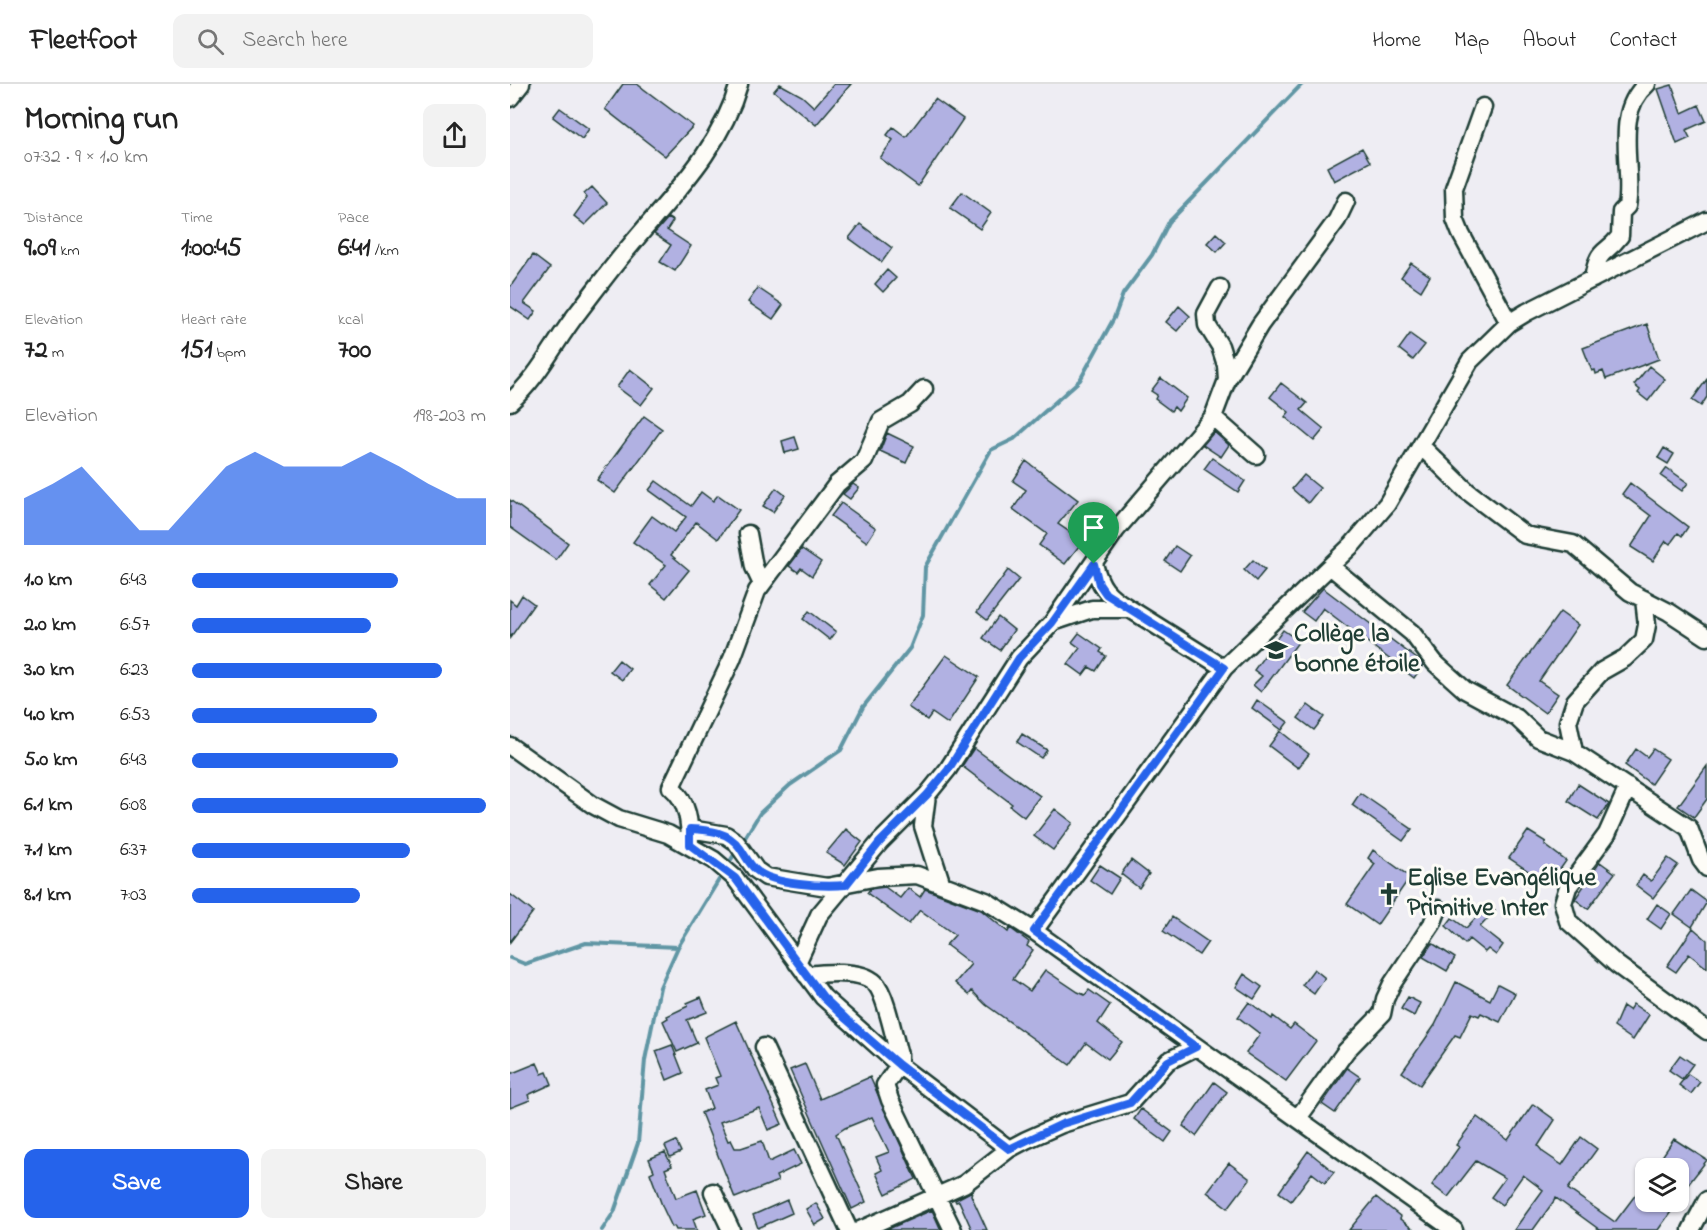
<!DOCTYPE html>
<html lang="en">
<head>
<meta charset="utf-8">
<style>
  :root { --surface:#fff; --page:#f2f2f2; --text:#222; --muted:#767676; --line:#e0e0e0; --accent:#2563eb }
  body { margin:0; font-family:"Indie Flower",sans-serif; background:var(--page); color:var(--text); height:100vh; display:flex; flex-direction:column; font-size:22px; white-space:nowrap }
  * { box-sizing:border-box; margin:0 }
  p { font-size:20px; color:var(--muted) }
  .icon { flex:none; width:33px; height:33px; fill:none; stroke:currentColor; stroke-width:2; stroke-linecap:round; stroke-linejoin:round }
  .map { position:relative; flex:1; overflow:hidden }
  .side { display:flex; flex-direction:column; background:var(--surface); width:510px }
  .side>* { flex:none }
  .controls { position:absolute; left:1125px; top:1074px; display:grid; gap:12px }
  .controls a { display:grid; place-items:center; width:54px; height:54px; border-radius:12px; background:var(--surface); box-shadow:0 2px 4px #0004; font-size:30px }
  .pin { position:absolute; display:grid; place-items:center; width:51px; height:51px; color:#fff; margin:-62px -26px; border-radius:50% 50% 50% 0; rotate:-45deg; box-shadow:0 0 6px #0007 }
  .pin .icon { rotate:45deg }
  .round { display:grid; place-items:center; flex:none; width:63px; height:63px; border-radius:12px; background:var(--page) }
  .headline { display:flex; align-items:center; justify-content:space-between; height:102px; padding:0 24px }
  h1 { font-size:33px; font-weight:700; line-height:45px }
  .figures { display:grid; grid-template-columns:repeat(3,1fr); gap:9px; height:102px; padding:6px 24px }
  .figures div { display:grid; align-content:center }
  .figures b { font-size:26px; font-weight:700 }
  .figures small { font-size:16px; font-weight:400 }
  .figures p { font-size:16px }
  .chart { height:168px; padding:12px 24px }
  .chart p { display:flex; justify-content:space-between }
  .chart svg { width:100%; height:108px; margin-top:6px; fill:var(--accent); opacity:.7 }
  .primary-button { display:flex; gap:12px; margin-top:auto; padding:12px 24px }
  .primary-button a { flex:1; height:69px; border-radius:12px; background:var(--accent); color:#fff; font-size:24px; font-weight:700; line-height:69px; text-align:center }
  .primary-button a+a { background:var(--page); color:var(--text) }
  ul { padding:0 24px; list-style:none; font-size:20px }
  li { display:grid; grid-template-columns:96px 72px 1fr; align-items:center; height:45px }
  li i { height:15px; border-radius:8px; background:var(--accent) }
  header { display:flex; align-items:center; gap:36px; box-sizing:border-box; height:84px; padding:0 30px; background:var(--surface); border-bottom:2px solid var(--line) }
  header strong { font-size:28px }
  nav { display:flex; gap:33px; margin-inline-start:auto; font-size:21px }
  .search { width:420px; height:54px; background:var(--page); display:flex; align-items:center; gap:15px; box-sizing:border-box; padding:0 21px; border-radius:12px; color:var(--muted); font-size:22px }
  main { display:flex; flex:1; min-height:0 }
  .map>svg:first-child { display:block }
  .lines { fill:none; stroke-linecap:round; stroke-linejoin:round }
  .stream { stroke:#6096a4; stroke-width:4 }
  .building { fill:#b1b1e2; stroke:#1f3d34; stroke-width:1.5 }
  .minor-casing { stroke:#1f3d34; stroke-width:21 }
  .minor { stroke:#fdfcf7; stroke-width:16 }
  .route-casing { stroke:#fff; stroke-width:12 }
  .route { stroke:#2563eb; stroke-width:8 }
  .labels { text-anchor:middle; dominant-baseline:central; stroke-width:6; stroke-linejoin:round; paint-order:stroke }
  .poi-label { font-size:26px; font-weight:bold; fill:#1f3d34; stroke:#fdfcf7; text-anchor:start }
</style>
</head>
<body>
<header>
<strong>Fleetfoot</strong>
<div class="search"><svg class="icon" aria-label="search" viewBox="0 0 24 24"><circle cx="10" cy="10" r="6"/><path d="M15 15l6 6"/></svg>Search here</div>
<nav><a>Home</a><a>Map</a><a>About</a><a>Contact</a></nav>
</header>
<main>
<section class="side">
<div class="headline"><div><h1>Morning run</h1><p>07:32 · 9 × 1.0 km</p></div><a class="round"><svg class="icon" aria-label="share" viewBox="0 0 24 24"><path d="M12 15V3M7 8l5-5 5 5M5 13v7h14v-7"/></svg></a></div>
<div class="figures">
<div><p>Distance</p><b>9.09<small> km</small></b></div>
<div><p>Time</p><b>1:00:45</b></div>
<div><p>Pace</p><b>6:41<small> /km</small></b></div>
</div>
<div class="figures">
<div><p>Elevation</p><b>72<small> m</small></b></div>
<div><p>Heart rate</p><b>151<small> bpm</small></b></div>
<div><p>kcal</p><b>700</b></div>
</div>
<div class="chart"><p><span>Elevation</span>198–203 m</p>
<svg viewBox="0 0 160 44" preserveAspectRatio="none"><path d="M0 44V25L10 19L20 12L30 25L40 38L50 38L60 25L70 12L80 6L90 12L100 12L110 12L120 6L130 12L140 19L150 25L160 25V44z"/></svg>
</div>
<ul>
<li><b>1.0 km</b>6:43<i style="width:70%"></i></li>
<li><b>2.0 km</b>6:57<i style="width:61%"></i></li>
<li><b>3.0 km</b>6:23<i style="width:85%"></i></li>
<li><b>4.0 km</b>6:53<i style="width:63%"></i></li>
<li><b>5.0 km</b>6:43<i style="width:70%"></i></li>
<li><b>6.1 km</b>6:08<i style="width:100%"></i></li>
<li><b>7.1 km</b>6:37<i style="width:74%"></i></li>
<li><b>8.1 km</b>7:03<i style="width:57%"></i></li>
</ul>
<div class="primary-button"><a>Save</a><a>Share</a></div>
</section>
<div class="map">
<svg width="1197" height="1146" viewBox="0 0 1197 1146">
  <rect width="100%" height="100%" fill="#eeedf3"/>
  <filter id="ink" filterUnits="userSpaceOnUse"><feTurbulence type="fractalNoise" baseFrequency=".0167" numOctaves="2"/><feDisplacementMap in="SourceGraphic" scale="12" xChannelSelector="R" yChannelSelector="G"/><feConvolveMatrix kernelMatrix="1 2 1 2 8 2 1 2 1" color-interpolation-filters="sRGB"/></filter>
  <g filter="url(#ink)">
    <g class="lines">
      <path class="stream" d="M233,757L250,729L280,701L331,666L353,623L400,564L413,531L415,483L481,366L504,355L570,296L604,234L613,210L642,171L659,138L792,0
        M217,782L227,766
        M0,874L15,880L76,859L168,863
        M92,1146L104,1128L128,1059L135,976L150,903L168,863L213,789"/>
    </g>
    <path class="building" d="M113,0H127L183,42L155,72L95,25Z
      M270,0L292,12L304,23L324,0H341L306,41L264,7Z
      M1162,1L1172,29L1189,21L1196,37L1176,46L1180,54L1167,60L1148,5Z
      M425,15L453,35L408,102L370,74L383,56L377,51L383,43L396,53Z
      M50,24L79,45L72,55L43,33Z
      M852,64L860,78L824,97L817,83Z
      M82,103L97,119L75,141L64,132L77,114L74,110Z
      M452,108L481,129L470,145L440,124Z
      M158,134L163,137L157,146L181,162L165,187L150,178L161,161L144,150Z
      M350,140L382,164L372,178L339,154Z
      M706,149L716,158L707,168L697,159Z
      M23,171L40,184L14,219L26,227L20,236L0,222V203Z
      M901,179L920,192L911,207L891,193Z
      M377,186L386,194L373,208L365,200Z
      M248,204L273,221L263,235L238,218Z
      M669,222L680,232L667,247L656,238Z
      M1137,240L1149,275L1096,295L1093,287L1086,290L1085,286L1082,287L1073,264Z
      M900,250L915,261L903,276L889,265Z
      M1139,282L1155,295L1138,317L1128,309L1130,306L1124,301Z
      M120,285L144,304L131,321L107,303Z
      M651,294L677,314L668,327L664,323L661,327L645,315L647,311L641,307Z
      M1197,295V313L1191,322L1182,316Z
      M771,299L797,319L791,326L814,345L804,357L775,333L779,328L760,313Z
      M134,332L152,345L105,409L87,396Z
      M704,348L719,361L711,373L693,361Z
      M377,349L404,362L396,379L370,367Z
      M285,353L289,365L275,369L272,357Z
      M1154,364L1164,370L1158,380L1148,374Z
      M702,374L735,397L728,408L694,385Z
      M516,377L568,416L548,440L573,457L555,480L529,461L537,450L503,425L516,406L503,397Z
      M1157,384L1178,399L1172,407L1151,392Z
      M794,391L810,404L798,419L782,405Z
      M146,397L181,422L191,408L203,417L208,411L229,426L208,455L186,438L161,471L179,486L156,514L140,501L156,481L123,458L142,432L164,448L176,433L139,406Z
      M1120,399L1178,443L1172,452L1168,449L1160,460L1156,457L1143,477L1121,463L1141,432L1112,410Z
      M343,400L349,404L340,415L333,410Z
      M266,404L275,411L263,428L253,422Z
      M0,416L58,459L46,476L0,443Z
      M331,419L366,444L357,458L321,432Z
      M665,462L680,472L670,487L655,477Z
      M292,465L311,478L302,492L291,484L288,488L279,482Z
      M743,476L755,486L746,497L734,486Z
      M498,486L509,495L477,536L467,528Z
      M813,504L911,578L913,581L904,594L813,524L804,537L792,528Z
      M12,511L24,520L0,554V516L6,521Z
      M299,527L326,548L320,556L293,535Z
      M1050,528L1068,541L1029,597L1048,610L1035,629L997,601Z
      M488,533L504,546L490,566L473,554Z
      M773,546L789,557L751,608L743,601L752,592L744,586Z
      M569,549L592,565L590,568L596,572L586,587L579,583L573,591L558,580L570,564L562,558Z
      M436,571L469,593L438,640L422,629L417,636L398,623Z
      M109,576L120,585L112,596L100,587Z
      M747,616L778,638L772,646L742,624Z
      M798,621L814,633L804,646L788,634Z
      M770,647L799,670L788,684L759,662Z
      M512,650L537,666L531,674L507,658Z
      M464,664L530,712L514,733L500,722L502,720L452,682Z
      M1126,665L1137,673L1143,665L1158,675L1141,700L1115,681Z
      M1197,682V715L1184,733L1168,722Z
      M1068,700L1099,720L1088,736L1058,717Z
      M850,709L902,745L893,757L842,721Z
      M545,725L563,739L543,766L524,752Z
      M336,745L352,758L335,781L316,769Z
      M1018,747L1036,758L1035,761L1056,777L1039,801L999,774Z
      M863,766L900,793L867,841L837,820L865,780L858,774Z
      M1158,774L1168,781L1143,814L1126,801L1133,791L1141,797Z
      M621,776L639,790L629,804L611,790Z
      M1090,778L1105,789L1078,825L1065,815Z
      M590,781L610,794L600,810L580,796Z
      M375,803L390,814L398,804L410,813L415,805L471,826L498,848L500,844L519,858L517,862L523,866L503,895L520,907L535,886L568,908L575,911L579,906L600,921L588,939L612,958L598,975L576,959L560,981L476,921L462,907L459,911L445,899L461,880L436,861L445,851L410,826L399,840L357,809L360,805Z
      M1181,806L1197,818L1182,843L1164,830Z
      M0,810L23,828L0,858Z
      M1147,820L1161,830L1151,845L1137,835Z
      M978,821L985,827L970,843L993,861L986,871L978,865L975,868L959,855L955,860L936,842L942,834L956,844Z
      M662,833L698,858L689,871L653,847Z
      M1183,844L1197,856V884L1179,870L1166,888L1157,882Z
      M922,859L945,874L937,887L913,873Z
      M804,885L815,894L804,910L792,901Z
      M734,890L752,903L744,915L726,903Z
      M946,898L980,916L988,900L1005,909L990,938L971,929L969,932L962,929L950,953L945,951L910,1001L892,988L925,941Z
      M191,913L197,928L177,936L187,959L167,968L153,937L158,934L157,932L178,922L177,919Z
      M898,913L910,919L904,932L891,925Z
      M739,918L762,935L763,932L780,945L784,940L806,957L776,997L736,969L750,950L728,933Z
      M1123,920L1139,931L1123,956L1104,943L1113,922L1119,926Z
      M226,937L272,1040L258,1046L249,1024L210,1038L218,1057L221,1056L225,1064H231L252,1057L259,1078L284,1066L291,1080L266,1092L268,1097L225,1114L191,1029L202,1024L195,1006L208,1001L205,994L210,992L194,953Z
      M162,961L173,989L157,996L146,967Z
      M1170,971L1183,980L1172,995L1159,986Z
      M27,979L32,990L37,988L42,1000L18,1011L20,1016L0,1024V990Z
      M295,980L310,1015L360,993L406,1095L376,1110L366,1089L372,1086L366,1073L379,1068L362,1033L335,1044L326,1050L356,1118L342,1125L280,986Z
      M837,984L850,993L825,1029L812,1020Z
      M1178,990L1190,998L1181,1010L1169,1001Z
      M704,998L717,1008L686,1052L673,1042Z
      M1023,1020L1045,1036L1028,1062L1033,1068L1052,1081L1071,1053L1087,1065L1058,1105L1105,1138L1136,1097V1118H1168L1148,1146H1090L1046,1114L1023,1146H1004L1033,1106L1013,1091L992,1121L981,1113L995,1094L966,1077L938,1113L922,1101L949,1063L946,1061L967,1033L998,1056Z
      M631,1025L662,1048L655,1058L624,1035Z
      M1164,1055L1197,1076L1177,1102L1168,1096V1084H1153L1147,1080Z
      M166,1057L171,1068L160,1073L155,1062Z
      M798,1067L824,1088L815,1099L802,1089L781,1117L769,1108Z
      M155,1068L162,1082L155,1085L166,1114L187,1106L196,1130L183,1135L187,1146H166L164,1142L162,1143L153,1124L140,1089L144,1087L139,1075Z
      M719,1079L740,1095L718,1124L697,1108Z
      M462,1107L461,1111L477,1146H462L449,1117L446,1118L445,1116Z
      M866,1113L891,1133L890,1135L904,1146H839Z
      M277,1116L282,1129L248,1144L243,1131Z
      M306,1119L315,1135L305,1141L296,1125Z
      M422,1126L431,1146H376Z"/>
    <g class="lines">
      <g class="minor-casing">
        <path id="minor" d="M0,14L11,0
          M973,23L944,104L945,135L951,150L999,239
          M1083,195C1089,162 1094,173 1110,152L1111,128L1117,122C1124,85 1102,29 1137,0
          M717,296L750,241L827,136L836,117
          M0,318C30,292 45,257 69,227C86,205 102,183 120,162C163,110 210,66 229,0
          M703,333L746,371
          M911,362L957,407L1015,451L1063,460L1120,508L1159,528L1197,553
          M238,450L244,483L252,500
          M584,480C590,503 597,511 617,523
          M820,482L902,549L925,579L955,606L1007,634L1028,654L1064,668L1179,744L1191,776L1197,784
          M543,538L582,525H620L714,584
          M0,662L83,721L109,735L158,750L204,776L225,794L313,913L389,981L499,1065
          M1064,668L1058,638L1065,617L1092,587L1115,574L1134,556L1137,541L1134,515
          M1118,703L1097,750L1058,803L1053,819L1058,837L1106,880L1197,947
          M417,711L413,742L431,798
          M180,745L216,751L226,758L246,786L256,793L317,803L368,793L407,791L476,817L524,847
          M180,761C180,739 178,717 161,703L222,575L247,507L327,400L354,377L371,337L400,320L414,305
          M287,879L309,831L370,758L417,711L438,685L509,574L542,539L606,446L703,333L717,296L716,281L710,262L697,241L696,230L710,204
          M296,891C313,889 351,885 365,899C376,910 384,954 389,971V981L375,1001L380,1016L443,1146
          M254,963L339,1146
          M788,1034L836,967L872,930L875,915L882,900L922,840L928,825
          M203,1108L221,1146
          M350,1146L454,1100L499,1065L516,1056L552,1040L620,1019L658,977L686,963
          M944,1146L524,847L714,584L843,460L877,420L960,277L999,239L1017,228L1197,137
          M1181,1146L1197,1116"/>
      </g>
      <use href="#minor" class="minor"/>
    </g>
  </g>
  <g class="lines" filter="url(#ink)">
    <g class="route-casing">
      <path id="route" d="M584,480L589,500L596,510L714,584L524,847L686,963L658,977L620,1019L552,1040L499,1065L389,981L336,935L313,913L225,794L180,761V745C199,746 218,747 230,764C235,771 239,780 246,786C263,801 314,803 336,801L370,758L417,711L438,686L509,574L542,539Z"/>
    </g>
    <use href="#route" class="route"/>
  </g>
  <defs>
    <g id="university-bare" transform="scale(1.8)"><path d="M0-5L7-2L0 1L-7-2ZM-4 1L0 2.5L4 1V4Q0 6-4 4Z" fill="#1f3d34" stroke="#fdfcf7" stroke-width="2.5" paint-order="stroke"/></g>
    <g id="church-bare" transform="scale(1.8)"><path d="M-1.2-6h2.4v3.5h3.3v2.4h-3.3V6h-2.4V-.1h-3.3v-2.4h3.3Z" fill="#1f3d34" stroke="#fdfcf7" stroke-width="2.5" paint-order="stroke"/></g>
  </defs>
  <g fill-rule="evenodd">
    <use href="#university-bare" x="766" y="566"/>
    <use href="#church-bare" x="879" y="810"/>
  </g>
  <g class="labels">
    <g class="poi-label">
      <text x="784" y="551">Collège la<tspan x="784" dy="30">bonne étoile</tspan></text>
      <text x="897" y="795">Eglise Evangélique<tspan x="897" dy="30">Primitive Inter</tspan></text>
    </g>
  </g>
</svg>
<div class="controls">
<a><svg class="icon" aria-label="layers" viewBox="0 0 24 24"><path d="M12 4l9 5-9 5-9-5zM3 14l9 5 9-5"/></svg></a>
</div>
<div class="pin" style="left:584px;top:480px;background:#1e9e55"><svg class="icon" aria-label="arrive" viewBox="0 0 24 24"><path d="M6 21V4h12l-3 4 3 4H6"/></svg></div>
</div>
</main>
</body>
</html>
